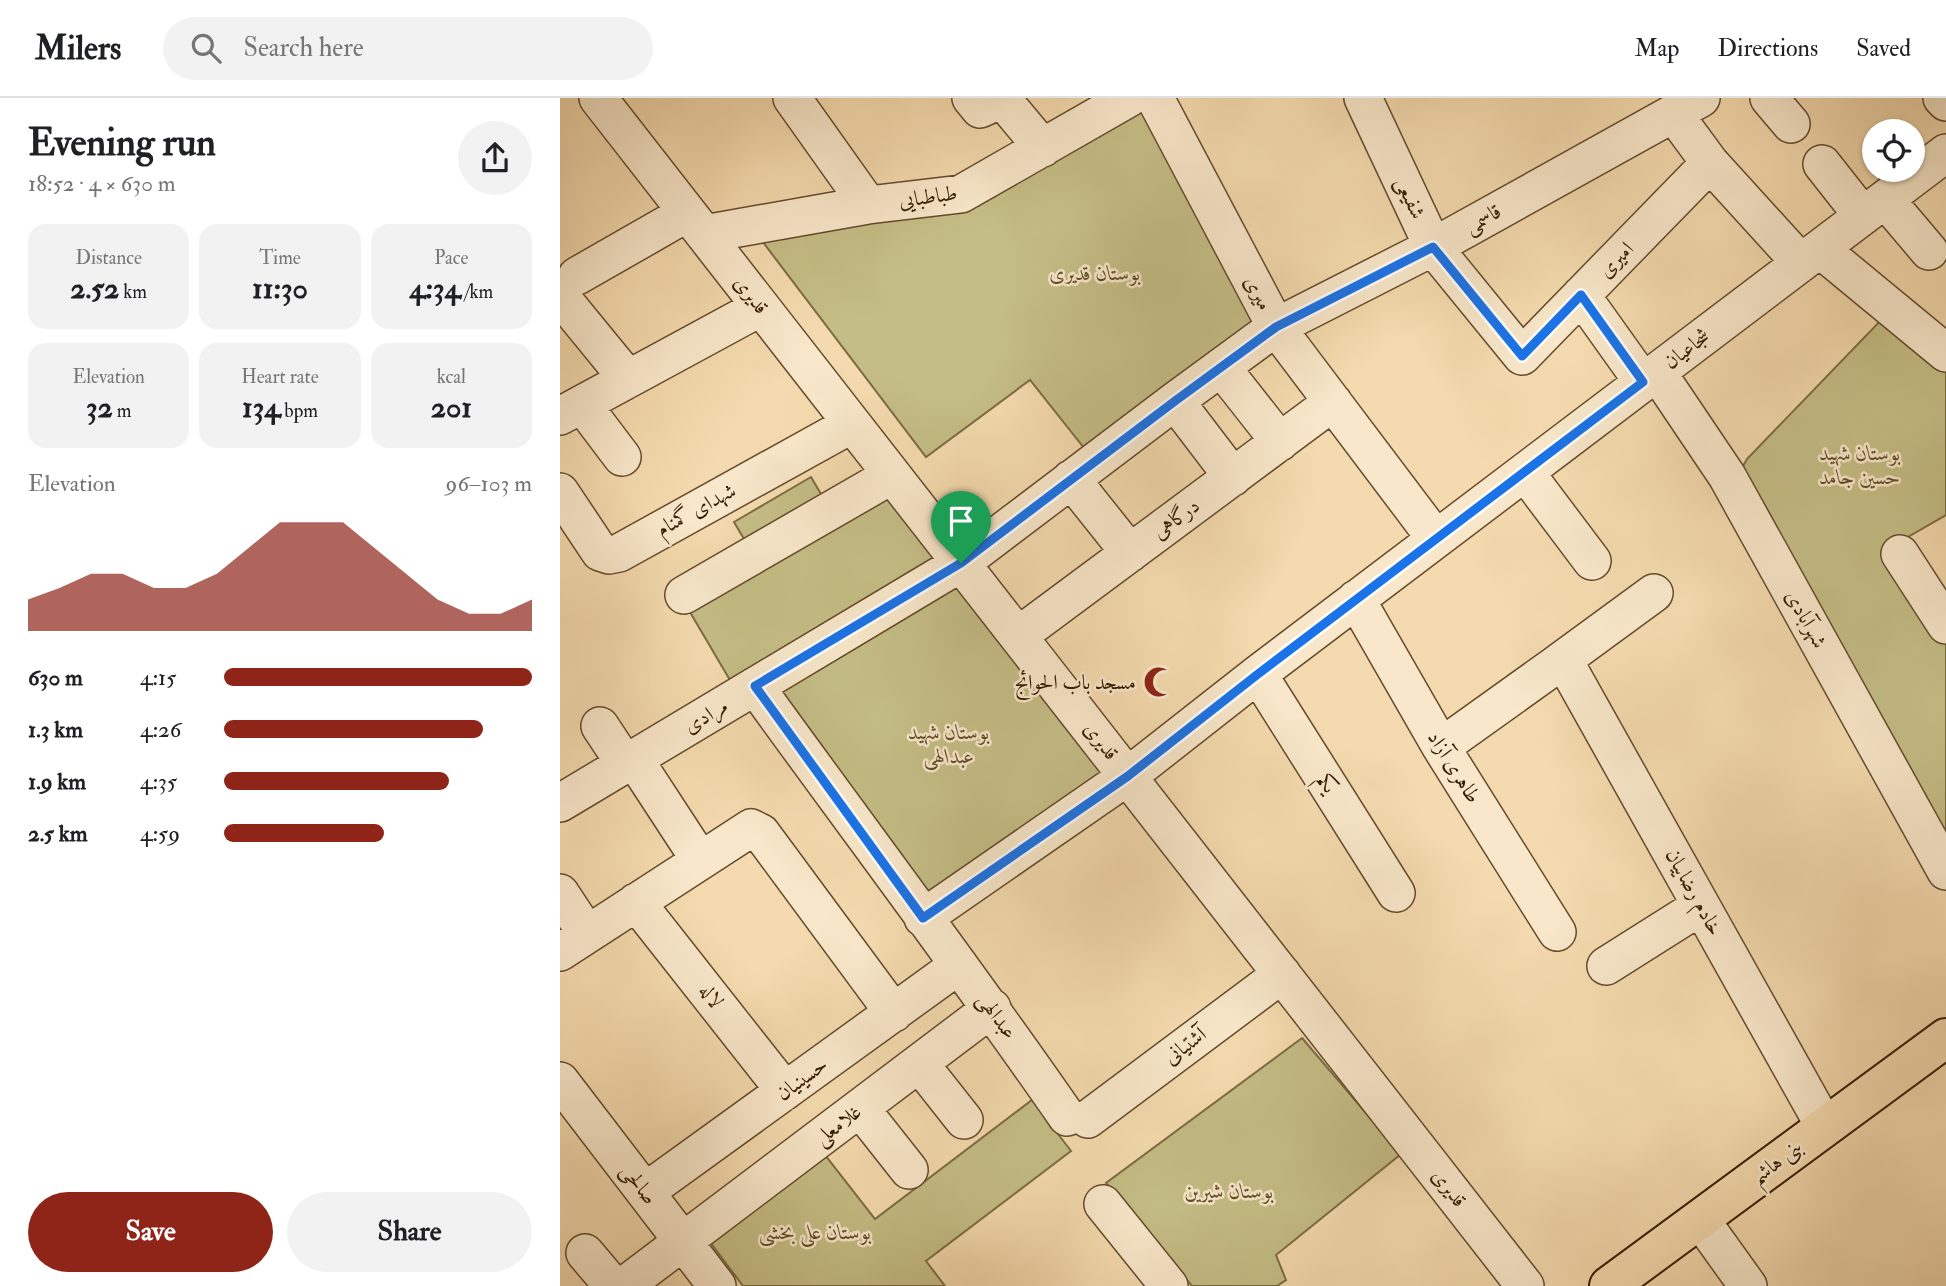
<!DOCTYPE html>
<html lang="en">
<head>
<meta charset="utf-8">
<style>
  :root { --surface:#fff; --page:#f2f2f2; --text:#202124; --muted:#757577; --line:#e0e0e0; --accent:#8f2418 }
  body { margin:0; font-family:"IM FELL Double Pica",Amiri,serif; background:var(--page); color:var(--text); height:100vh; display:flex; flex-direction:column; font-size:26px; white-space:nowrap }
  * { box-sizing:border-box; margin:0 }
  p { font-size:23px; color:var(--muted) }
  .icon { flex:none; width:38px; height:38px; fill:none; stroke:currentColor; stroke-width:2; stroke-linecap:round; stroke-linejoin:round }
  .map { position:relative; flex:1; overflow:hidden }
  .panel { display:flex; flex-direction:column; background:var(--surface); width:560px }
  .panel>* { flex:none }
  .tools { position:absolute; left:1302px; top:21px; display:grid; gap:14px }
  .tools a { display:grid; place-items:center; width:63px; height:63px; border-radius:50%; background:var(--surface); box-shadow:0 2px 5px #0004; font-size:35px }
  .pin { position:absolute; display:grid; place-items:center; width:60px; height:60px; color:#fff; margin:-72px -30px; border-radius:50% 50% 50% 0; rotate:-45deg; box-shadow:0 0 7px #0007 }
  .pin .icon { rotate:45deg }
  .round { display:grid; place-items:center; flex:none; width:74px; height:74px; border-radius:37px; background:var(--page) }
  .summary { display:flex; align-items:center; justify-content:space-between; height:119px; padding:0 28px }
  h1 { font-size:38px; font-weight:700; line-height:52px }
  .figures { display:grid; grid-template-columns:repeat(3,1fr); gap:10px; height:119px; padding:7px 28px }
  .figures div { display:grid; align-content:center; border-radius:18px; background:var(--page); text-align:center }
  .figures b { font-size:30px; font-weight:700 }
  .figures small { font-size:19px; font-weight:400 }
  .figures p { font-size:19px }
  .chart { height:196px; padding:14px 28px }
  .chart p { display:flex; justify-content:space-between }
  .chart svg { width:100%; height:126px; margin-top:7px; fill:var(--accent); opacity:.7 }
  .action { display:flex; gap:14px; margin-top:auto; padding:14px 28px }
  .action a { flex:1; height:80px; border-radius:42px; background:var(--accent); color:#fff; font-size:28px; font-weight:700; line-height:80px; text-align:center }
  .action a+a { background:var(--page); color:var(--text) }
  ul { padding:0 28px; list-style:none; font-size:23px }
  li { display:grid; grid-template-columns:112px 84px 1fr; align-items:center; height:52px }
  li i { height:18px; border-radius:9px; background:var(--accent) }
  header { display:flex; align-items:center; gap:42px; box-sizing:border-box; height:98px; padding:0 35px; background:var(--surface); border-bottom:2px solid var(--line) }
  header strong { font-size:33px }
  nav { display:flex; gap:38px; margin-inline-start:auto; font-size:24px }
  .search { width:490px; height:63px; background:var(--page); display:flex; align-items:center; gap:18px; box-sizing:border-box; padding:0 24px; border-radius:38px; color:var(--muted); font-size:26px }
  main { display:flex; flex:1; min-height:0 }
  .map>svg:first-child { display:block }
  .green { fill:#c4bd85; stroke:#7c6c42; stroke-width:2 }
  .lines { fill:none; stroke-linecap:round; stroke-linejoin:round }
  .minor-casing { stroke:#644b2c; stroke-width:40 }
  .major-casing { stroke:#341b00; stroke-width:42 }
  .minor { stroke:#f8e7ca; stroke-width:37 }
  .major { stroke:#f4daae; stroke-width:38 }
  .route-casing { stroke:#fff; stroke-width:14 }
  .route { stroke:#1a73e8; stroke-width:9 }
  .labels { text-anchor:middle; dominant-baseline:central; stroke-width:5; stroke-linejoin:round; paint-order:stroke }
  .street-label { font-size:21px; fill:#341b00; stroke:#f8e7ca }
  .park-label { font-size:21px; font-style:italic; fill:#5f4c28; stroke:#f8e7ca }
  .poi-label { font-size:21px; fill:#341b00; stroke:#f8e7ca; text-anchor:end }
</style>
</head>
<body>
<header>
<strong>Milers</strong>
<div class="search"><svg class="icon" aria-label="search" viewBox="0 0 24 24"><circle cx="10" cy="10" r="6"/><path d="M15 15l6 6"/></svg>Search here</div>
<nav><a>Map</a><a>Directions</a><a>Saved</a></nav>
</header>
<main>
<section class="panel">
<div class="summary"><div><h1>Evening run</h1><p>18:52 · 4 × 630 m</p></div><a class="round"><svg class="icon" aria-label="share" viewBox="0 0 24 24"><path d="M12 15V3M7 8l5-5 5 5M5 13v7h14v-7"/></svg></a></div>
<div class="figures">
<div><p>Distance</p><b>2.52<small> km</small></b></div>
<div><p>Time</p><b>11:30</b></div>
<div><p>Pace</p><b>4:34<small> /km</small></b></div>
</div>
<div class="figures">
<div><p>Elevation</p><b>32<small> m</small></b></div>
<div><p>Heart rate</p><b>134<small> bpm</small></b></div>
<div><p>kcal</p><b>201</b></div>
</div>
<div class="chart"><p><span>Elevation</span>96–103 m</p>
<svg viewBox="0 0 160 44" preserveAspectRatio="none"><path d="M0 44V33L10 29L20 24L30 24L40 29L50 29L60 24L70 15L80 6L90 6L100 6L110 15L120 24L130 33L140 38L150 38L160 33V44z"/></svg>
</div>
<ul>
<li><b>630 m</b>4:15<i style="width:100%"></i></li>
<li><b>1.3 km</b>4:26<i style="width:84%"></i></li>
<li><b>1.9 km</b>4:35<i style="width:73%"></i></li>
<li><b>2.5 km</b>4:59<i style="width:52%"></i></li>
</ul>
<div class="action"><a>Save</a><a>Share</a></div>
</section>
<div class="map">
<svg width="1386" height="1188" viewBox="0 0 1386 1188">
  <rect width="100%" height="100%" fill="#f4daae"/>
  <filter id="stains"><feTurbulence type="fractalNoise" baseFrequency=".00286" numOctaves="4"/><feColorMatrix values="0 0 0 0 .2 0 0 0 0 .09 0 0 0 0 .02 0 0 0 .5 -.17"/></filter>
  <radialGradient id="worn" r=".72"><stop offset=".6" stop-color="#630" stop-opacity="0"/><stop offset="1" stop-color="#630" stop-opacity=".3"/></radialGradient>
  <path class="green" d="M569,10L592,14L705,229L528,355L470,282L366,359L196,135L408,103Z
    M1324,219L1386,269V417L1327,451L1386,544V747L1179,375L1187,361Z
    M251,379L268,408L191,453L174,424Z
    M329,389L387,463L174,589L127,509Z
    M401,473L557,674L365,810L207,590Z
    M742,940L841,1056L716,1157L726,1182L717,1188H632L546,1085Z
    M472,1002L511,1053L366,1163L385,1188H183L150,1144L265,1057L315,1121Z"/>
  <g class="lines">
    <g class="minor-casing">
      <path id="minor" d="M38,0L965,1188
        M232,0L308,107
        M411,0L420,11L442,1L483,50
        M595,0L716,229L876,441
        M803,0L873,149L962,258L1150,65
        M1209,0L1231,26
        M1382,0L1386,4
        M1114,16L1150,65L1241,165
        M1262,66L1303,118
        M1325,101L1369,153
        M144,136L308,107L401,96L569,0
        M1260,151L1386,255
        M17,178L127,115
        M1021,197L1083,284
        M0,198L68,281
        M661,269L720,344
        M1097,274L1167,378L1386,773
        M615,303L673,379
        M22,306L62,359
        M0,318L201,209
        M965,374L1032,463
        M511,381L570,455
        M0,394L40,454L49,457L59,455L292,326
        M1340,456L1386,527
        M124,497L332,377
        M796,501L881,649L997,834
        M458,538L773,304
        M997,566L1094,495
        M698,576L836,795
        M195,588C299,732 406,873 507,1019
        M40,628L65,666
        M881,649L997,566L1008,570L1265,1029
        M74,661L140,762
        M0,705L401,465L615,303L716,229L873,149L1141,0
        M0,795L27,836
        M76,804L225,993
        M363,820L568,678L698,576L1386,55
        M0,854L191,730L201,735L334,915
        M1046,868L1141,808
        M359,965L404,1022
        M0,983L157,1188
        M300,1010L349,1072
        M528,1021L722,876
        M85,1094L399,867
        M543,1106L609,1188
        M1140,1121L1188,1188
        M25,1155L53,1188
        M64,1188L432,910"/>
    </g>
    <g class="major-casing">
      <path id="major" d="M1049,1188L1386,940"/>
    </g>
    <use href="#minor" class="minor"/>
    <use href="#major" class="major"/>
  </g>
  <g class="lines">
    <g class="route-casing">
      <path id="route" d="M873,149L962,258L1021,197L1083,284L698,576L568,678L363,820L195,588L401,465L615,303L716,229Z"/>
    </g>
    <use href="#route" class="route"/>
  </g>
  <defs>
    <g id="mosque-bare" transform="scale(2.415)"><path d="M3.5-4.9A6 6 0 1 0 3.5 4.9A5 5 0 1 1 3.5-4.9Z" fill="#8f2418" stroke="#f8e7ca" stroke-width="2.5" paint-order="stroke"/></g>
  </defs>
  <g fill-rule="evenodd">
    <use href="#mosque-bare" x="599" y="584"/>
  </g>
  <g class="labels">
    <g class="street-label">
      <text transform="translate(368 99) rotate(-8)">طباطبایی</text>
      <text transform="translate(850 100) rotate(65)">شفیعی</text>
      <text transform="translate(923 121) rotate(-29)">قاسمی</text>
      <text transform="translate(1056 162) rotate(-46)">امیری</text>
      <text transform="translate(698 195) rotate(62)">میری</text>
      <text transform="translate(191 197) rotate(52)">قدیری</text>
      <text transform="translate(1127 251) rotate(-37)">شجاعیان</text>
      <text transform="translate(136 412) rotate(-29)">شهدای گمنام</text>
      <text transform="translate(616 421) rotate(-37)">درگاهی</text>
      <text transform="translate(1246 521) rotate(61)">شهرآبادی</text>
      <text transform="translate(146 618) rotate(-31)">مرادی</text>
      <text transform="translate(541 643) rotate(52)">قدیری</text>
      <text transform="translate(894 669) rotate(58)">طاهری آزاد</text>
      <text transform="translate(767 685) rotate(58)">یکم</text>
      <text transform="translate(1134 794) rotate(61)">خادم رضاییان</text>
      <text transform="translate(151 898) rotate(52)">لاله</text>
      <text transform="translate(437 918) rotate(54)">عبدالهی</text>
      <text transform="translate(625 948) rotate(-37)">آشتیانی</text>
      <text transform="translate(242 981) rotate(-36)">حسینیان</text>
      <text transform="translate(278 1027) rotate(-37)">غلامعلی</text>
      <text transform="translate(1217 1064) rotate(-36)">بنی هاشم</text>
      <text transform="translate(79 1086) rotate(52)">صالحی</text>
      <text transform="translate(889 1090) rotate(52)">قدیری</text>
    </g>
    <g class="park-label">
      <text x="535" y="175">بوستان قدیری</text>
      <text x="1300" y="355">بوستان شهید<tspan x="1300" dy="24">حسین جامد</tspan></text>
      <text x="389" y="634">بوستان شهید<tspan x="389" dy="24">عبدالهی</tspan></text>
      <text x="669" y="1093">بوستان شیرین</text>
      <text x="255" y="1134">بوستان علی بخشی</text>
    </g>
    <g class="poi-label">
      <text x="576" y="584">مسجد باب الحوائج</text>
    </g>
  </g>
  <rect width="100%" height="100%" filter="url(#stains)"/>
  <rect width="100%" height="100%" fill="url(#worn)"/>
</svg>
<div class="tools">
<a><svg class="icon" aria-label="locate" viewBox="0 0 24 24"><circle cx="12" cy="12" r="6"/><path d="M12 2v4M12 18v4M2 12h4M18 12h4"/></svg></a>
</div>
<div class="pin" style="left:401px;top:465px;background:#1e9e55"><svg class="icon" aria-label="arrive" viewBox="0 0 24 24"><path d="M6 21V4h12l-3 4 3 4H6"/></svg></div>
</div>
</main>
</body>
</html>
